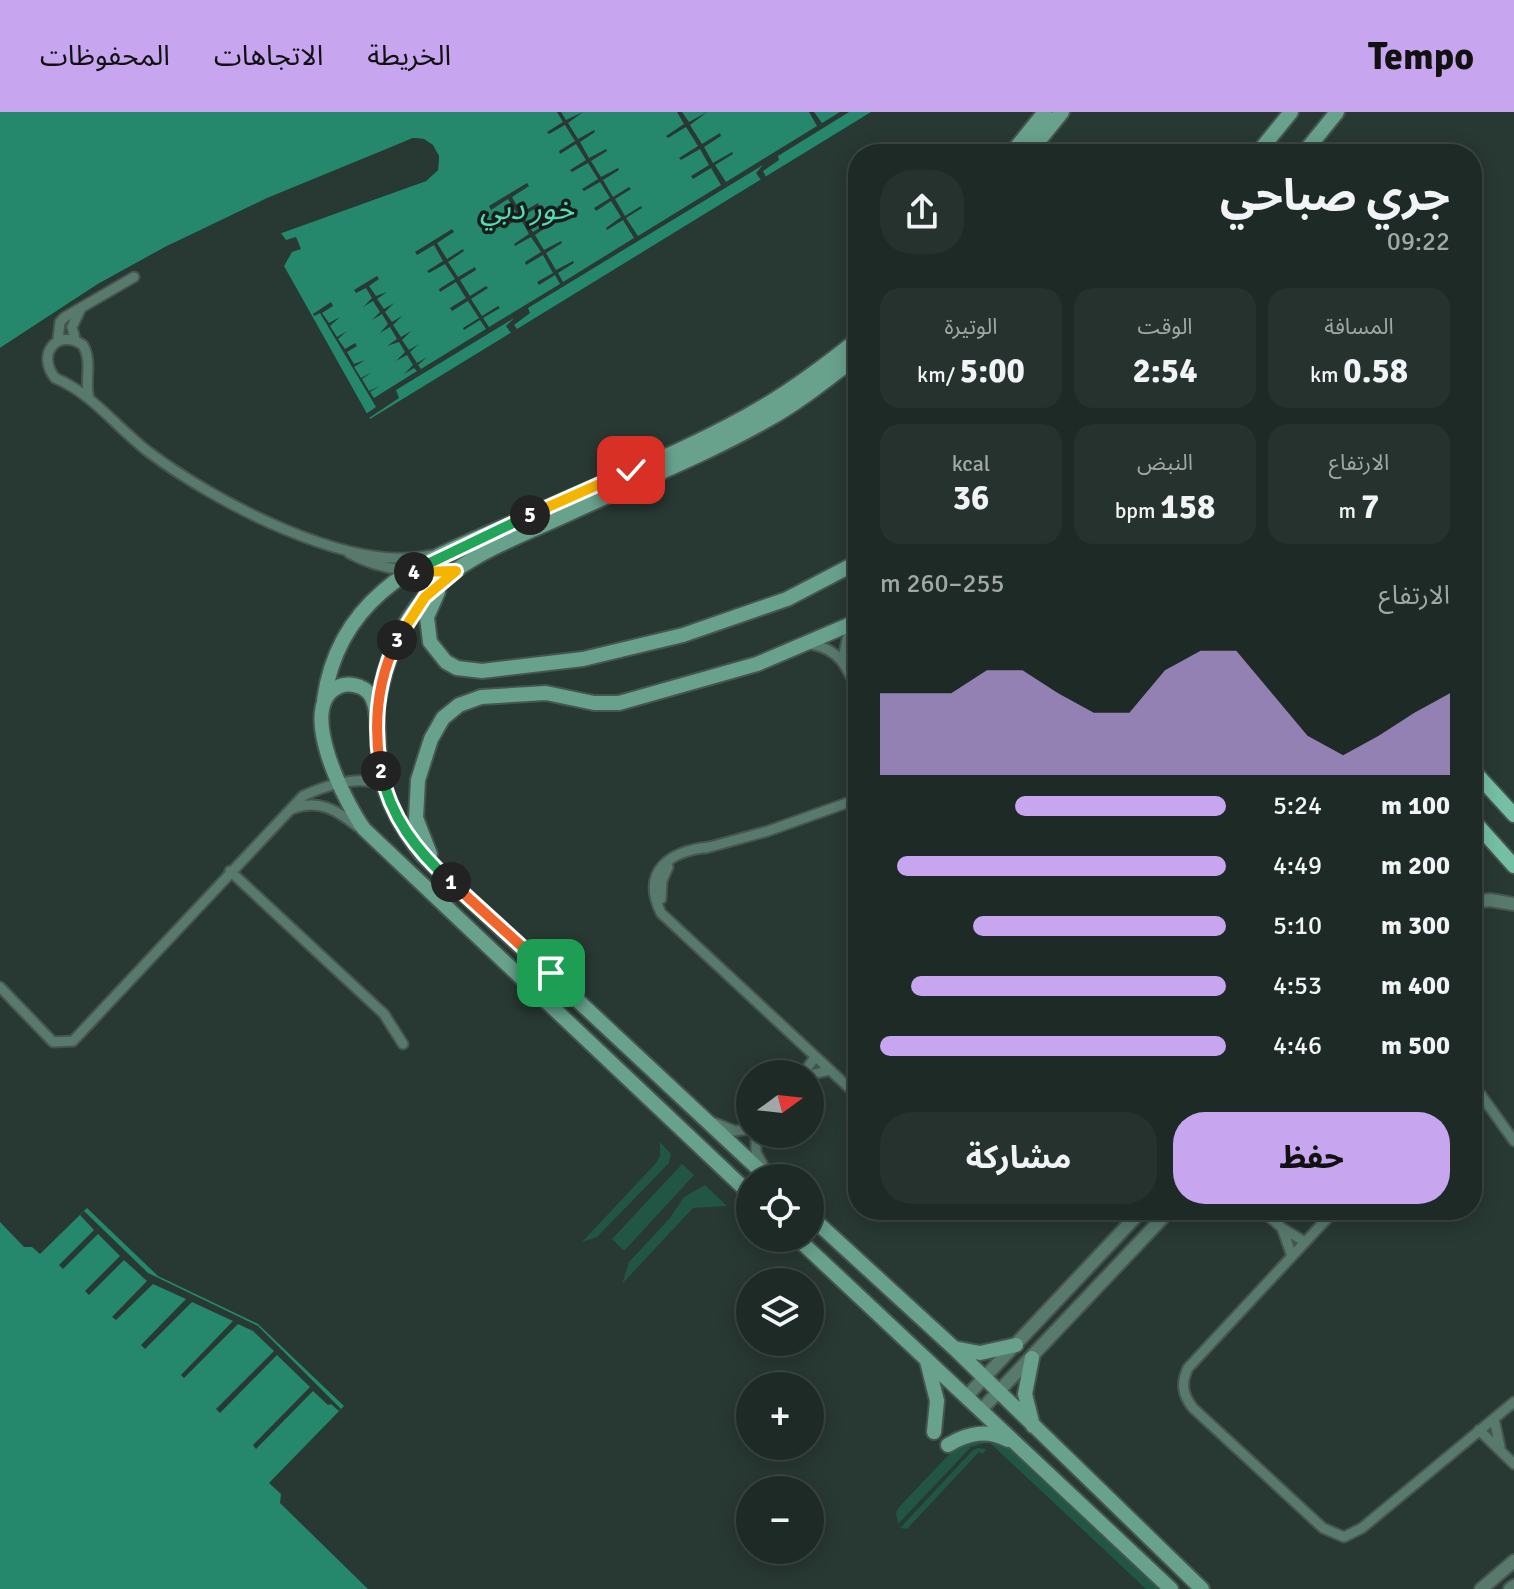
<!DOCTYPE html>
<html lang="ar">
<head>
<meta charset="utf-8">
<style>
  :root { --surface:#1e2a26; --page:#26322e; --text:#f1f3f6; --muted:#a1a7a7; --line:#3c4643; --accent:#c7a6ef }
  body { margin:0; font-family:Signika,"Noto Sans Arabic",sans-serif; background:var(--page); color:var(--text); direction:rtl; height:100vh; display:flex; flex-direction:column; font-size:30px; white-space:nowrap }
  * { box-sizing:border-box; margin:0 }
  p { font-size:26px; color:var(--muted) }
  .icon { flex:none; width:44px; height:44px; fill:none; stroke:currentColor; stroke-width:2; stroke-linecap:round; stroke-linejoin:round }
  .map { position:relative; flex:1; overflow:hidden; direction:ltr }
  .sheet { position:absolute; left:848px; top:32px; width:634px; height:1076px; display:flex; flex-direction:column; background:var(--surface); border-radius:32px; box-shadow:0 4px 20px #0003,0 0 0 2px var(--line); direction:rtl }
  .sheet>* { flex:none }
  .needle { width:52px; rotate:75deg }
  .buttons { position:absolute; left:736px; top:948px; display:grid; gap:16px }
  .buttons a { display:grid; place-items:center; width:88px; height:88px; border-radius:50%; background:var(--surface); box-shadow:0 4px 20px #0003,0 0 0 2px var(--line); font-size:40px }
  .pin { position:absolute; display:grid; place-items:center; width:68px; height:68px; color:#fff; margin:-34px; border-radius:16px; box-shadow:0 4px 12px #0006 }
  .km { position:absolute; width:40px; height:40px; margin:-20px; border-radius:50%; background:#222; color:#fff; font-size:22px; line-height:40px; text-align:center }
  .round { display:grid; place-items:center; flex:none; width:84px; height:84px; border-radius:32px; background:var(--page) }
  .summary { display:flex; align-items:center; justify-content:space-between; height:136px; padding:0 32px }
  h1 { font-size:44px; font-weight:700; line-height:60px }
  .stats { display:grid; grid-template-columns:repeat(3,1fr); gap:12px; height:136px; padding:8px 32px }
  .stats div { display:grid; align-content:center; border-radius:20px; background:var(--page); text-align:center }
  .stats b { font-size:34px; font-weight:700 }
  .stats small { font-size:22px; font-weight:400 }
  .stats p { font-size:22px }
  .chart { height:224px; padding:16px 32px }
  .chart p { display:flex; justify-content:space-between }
  .chart svg { width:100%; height:144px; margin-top:8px; fill:var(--accent); opacity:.7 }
  .cta { display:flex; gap:16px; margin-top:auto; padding:16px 32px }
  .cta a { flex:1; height:92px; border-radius:32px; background:var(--accent); color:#111; font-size:32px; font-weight:700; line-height:92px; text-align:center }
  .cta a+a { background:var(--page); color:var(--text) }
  ul { padding:0 32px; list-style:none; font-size:26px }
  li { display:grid; grid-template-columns:128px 96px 1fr; align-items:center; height:60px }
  li i { height:20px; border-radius:10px; background:var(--accent) }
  header { display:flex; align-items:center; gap:48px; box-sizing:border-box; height:112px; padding:0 40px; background:var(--accent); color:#111 }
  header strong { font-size:38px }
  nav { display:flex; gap:44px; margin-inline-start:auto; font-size:28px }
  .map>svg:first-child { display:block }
  .green { fill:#215544 }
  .water { fill:#25886c }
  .pier { fill:#283832 }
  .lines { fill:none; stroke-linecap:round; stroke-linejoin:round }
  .minor-casing { stroke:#46554f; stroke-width:13 }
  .tertiary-casing { stroke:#46554f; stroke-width:16 }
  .secondary-casing { stroke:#46554f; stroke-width:18 }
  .primary-casing { stroke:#46554f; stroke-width:18 }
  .minor { stroke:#577a6d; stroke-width:9 }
  .tertiary { stroke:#577a6d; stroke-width:12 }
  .secondary { stroke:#68a28d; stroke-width:14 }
  .primary { stroke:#75c0a5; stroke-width:14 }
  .split-1-casing { stroke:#fff; stroke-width:16 }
  .split-2-casing { stroke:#fff; stroke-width:16 }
  .split-3-casing { stroke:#fff; stroke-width:16 }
  .split-4-casing { stroke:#fff; stroke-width:16 }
  .split-5-casing { stroke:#fff; stroke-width:16 }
  .split-6-casing { stroke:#fff; stroke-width:16 }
  .split-1 { stroke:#f0652b; stroke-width:10 }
  .split-2 { stroke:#22a559; stroke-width:10 }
  .split-3 { stroke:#f0652b; stroke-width:10 }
  .split-4 { stroke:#f5b400; stroke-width:10 }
  .split-5 { stroke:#22a559; stroke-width:10 }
  .split-6 { stroke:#f5b400; stroke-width:10 }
  .labels { text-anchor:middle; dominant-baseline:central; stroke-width:7; stroke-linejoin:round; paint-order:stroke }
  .water-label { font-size:30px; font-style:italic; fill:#56dab1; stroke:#171d1b }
</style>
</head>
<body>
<header>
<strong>Tempo</strong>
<nav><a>الخريطة</a><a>الاتجاهات</a><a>المحفوظات</a></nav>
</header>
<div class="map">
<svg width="1514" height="1477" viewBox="0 0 1514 1477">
  <rect width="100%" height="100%" fill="#283832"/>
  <path class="green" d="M660,1030L671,1042L669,1051L597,1125L582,1130L656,1051L660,1044Z
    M682,1052L694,1063L624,1139L612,1127Z
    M705,1073L727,1094L693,1096L622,1172L629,1150L670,1106L684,1085Z
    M1001,1327L1164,1477H1146L989,1330L971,1335L898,1412L896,1400L900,1394L958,1333L965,1329Z
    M978,1336L986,1337L983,1342L979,1340L907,1417L900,1416L973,1338Z"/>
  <path class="water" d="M0,0H871L370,307L284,154L292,140L301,137L296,125L286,128L279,122L426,69L438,58L439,44L424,27L413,26L167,134L98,172L0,236Z
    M87,1096L158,1164L258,1212L344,1294L269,1371L281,1382L280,1391L368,1477H0V1110L24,1135H32L40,1142Z"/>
  <path class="pier" d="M557,0H561L566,8L583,0L568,11L578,27L594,18L595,20L580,30L589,46L606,37L607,39L591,49L601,65L618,56L619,58L603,68L613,85L629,75L631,77L615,87L625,104L641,94L642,96L626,106L638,124L721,73L711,56L693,67L691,64L709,53L700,37L681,48L679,46L698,34L686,15L668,26L666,24L684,12L677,0H682L689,10L707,0L690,13L702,32L720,21L721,24L704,35L713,51L732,40L733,42L715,53L726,70L817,14L809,0H814L822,11L840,0H849L778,44L779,48L763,59L766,65L761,68L756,61L763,53L528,196L530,201L514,213L517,217L511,221L506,214L514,206L396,278L399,286L369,306L366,302L376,295L320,201L314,204L313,202L331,190L333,194L322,201L329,211L340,205L330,214L337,225L347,219L338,227L345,237L355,231L357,234L347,240L354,252L365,248L354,255L361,266L372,260L362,267L369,279L380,274L370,280L374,286L417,259L414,256L404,262L413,253L407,243L396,249L405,240L399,230L387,234L397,227L390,215L380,221L388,212L382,202L372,208L380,200L373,189L363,195L372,186L366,176L356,181L354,178L377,164L379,167L369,174L376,184L387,180L377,187L384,197L394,191L385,200L392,210L402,204L393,213L401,225L411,219L402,228L409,238L419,232L410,240L417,251L427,245L418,253L421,257L486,217L480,208L464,218L463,216L479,206L468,189L452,199L450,196L466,186L456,170L440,180L439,177L455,167L445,152L429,161L427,159L443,149L434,133L417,143L415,140L452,117L454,120L437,131L447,147L463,137L464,139L448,150L458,165L475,155L476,158L460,168L470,184L486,174L488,176L471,187L482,204L498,194L500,196L483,206L489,215L560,172L555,163L539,173L537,170L553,161L543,143L526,153L525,150L541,140L531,125L515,134L514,132L529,122L520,106L503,116L502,113L518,103L508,87L491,98L489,94L527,71L529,74L512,85L521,101L538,91L539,94L523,104L533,120L549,110L551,112L535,123L544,138L561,129L562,131L546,141L556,158L573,149L574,151L558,161L563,170L634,126L623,108L607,118L606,116L621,105L611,89L596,99L594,96L610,86L600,70L584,79L582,77L598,67L588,51L572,60L570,58L586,48L576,32L560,42L559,39L575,29L565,13L549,22L547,20L563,10Z
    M413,26L424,27L433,33L439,44L438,58L426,69L280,120L286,128L281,130L275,124L278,116L424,66L434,56L435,45L423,31L413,30L269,90L170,136L71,191L0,239V236L98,172L167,134L267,86Z
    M84,1099L148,1161L258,1214L341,1297L339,1299L331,1292L328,1293L313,1279L256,1337L253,1333L310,1275L277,1243L220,1301L216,1297L274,1239L253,1219L238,1212L184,1266L181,1263L233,1209L192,1190L145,1237L141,1233L186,1187L153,1172L116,1208L112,1205L147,1169L124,1148L89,1183L85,1179L120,1144L98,1122L63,1157L59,1153L94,1118L80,1103Z"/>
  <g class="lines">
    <g class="minor-casing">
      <path id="minor" d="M58,227L60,210L65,205L134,165
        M75,227L72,215L80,198
        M89,287C84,267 93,251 83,233C57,216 36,242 55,266C92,281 118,317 150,341C214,389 350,462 431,443
        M349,441C383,460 417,460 455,459
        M810,532C840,537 847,555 858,580
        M843,547L847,527L855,513
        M292,697C319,686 338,699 358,715
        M709,735C671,739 640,758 661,801L858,984
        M706,736L768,719L858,687
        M230,759L384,902L403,932
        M661,787L662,769L668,755
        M0,875L53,930L73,929L303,684C327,673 360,662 385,674
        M803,962L815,945
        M810,963L830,958
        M1472,977L1481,983L1514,1029
        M715,1011L735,1019L750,1017
        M756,1022V1040L765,1057
        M1262,1098L1282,1116L1305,1130
        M1335,1098L1188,1256C1181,1271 1182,1282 1193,1296L1323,1416L1344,1425L1362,1416L1514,1290
        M1282,1116L1292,1144
        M1494,1307L1500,1335
        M1479,1318L1514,1352"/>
    </g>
    <g class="tertiary-casing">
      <path id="tertiary" d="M1472,790L1490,788L1514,792
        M967,1284L1142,1098
        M981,1298L1170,1098
        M1481,1477L1514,1449
        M1510,1477L1514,1474"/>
    </g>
    <g class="secondary-casing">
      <path id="secondary" d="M1011,42L1045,0
        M1028,42L1062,0
        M1257,42L1291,0
        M1303,42L1337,0
        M438,480L427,505L430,530L446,550L457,556L482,559L583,547L683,523L787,487L858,450
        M324,588C330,544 349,508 383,479C422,445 486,423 533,402C610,367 692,337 764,294C798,274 828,251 858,227
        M377,595C384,555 397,515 425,485C463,442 527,422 577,398C641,368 708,342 769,307C801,289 829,266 858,244
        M430,742L416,706L418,668L431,627L443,606L459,593L481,585L546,581L594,591H619L757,552L858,509
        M750,1082L364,717C346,692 294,592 340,574C349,571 361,573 368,580C382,594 376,641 381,663C388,694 404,720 423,744L768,1066
        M810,1104L954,1236L1202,1477
        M797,1126L1171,1477
        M954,1236L980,1241L1016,1233
        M1032,1246L1025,1282L1033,1314
        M927,1249L937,1289L934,1320
        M948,1333C968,1321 987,1317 1008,1328"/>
    </g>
    <g class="primary-casing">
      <path id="primary" d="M1472,657L1514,703
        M1472,707L1514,754"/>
    </g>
    <use href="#minor" class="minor"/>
    <use href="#tertiary" class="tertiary"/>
    <use href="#secondary" class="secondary"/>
    <use href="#primary" class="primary"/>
  </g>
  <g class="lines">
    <g class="split-1-casing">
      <path id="split-1" d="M451,770L551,861"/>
    </g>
    <g class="split-2-casing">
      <path id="split-2" d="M381,659C390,705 417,739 451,770"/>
    </g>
    <g class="split-3-casing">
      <path id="split-3" d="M381,659C373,614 377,569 397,528"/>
    </g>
    <g class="split-4-casing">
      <path id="split-4" d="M397,528L425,485L456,459L414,460"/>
    </g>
    <g class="split-5-casing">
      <path id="split-5" d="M414,460H411L530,403"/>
    </g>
    <g class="split-6-casing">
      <path id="split-6" d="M530,403L631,358"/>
    </g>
    <use href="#split-1" class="split-1"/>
    <use href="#split-2" class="split-2"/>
    <use href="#split-3" class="split-3"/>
    <use href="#split-4" class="split-4"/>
    <use href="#split-5" class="split-5"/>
    <use href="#split-6" class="split-6"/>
  </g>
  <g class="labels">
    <g class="water-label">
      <text x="527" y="97">خور دبي</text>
    </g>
  </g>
</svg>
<div class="buttons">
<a><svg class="needle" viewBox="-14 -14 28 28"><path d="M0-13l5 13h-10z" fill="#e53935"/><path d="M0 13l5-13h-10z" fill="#a1a7a7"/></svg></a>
<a><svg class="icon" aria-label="locate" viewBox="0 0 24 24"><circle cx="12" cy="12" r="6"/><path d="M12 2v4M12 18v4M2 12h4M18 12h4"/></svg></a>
<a><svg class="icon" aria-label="layers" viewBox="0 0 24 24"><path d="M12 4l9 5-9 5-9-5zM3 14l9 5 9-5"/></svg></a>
<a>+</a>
<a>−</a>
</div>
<div class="pin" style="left:551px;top:861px;background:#1e9e55"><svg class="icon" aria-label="arrive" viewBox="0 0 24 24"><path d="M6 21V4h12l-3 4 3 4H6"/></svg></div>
<div class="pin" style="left:631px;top:358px;background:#d93025"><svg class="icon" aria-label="check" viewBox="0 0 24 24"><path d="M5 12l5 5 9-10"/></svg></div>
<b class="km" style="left:451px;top:770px">1</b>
<b class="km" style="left:381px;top:659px">2</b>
<b class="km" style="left:397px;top:528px">3</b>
<b class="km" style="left:414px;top:460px">4</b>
<b class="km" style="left:530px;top:403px">5</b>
<section class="sheet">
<div class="summary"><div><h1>جري صباحي</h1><p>09:22</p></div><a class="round"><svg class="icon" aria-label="share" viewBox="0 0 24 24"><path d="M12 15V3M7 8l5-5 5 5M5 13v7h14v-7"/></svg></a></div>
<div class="stats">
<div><p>المسافة</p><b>0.58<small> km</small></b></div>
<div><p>الوقت</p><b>2:54</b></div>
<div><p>الوتيرة</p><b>5:00<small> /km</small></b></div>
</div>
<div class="stats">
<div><p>الارتفاع</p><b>7<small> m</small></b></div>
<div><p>النبض</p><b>158<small> bpm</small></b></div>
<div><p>kcal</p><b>36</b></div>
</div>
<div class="chart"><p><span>الارتفاع</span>255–260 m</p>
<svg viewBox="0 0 160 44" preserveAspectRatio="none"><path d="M0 44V19L10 19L20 19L30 12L40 12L50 19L60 25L70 25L80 12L90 6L100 6L110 19L120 32L130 38L140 32L150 25L160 19V44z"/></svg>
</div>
<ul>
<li><b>100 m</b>5:24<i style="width:61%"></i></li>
<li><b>200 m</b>4:49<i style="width:95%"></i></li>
<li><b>300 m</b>5:10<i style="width:73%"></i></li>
<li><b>400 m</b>4:53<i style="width:91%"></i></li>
<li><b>500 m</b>4:46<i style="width:100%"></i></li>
</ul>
<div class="cta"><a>حفظ</a><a>مشاركة</a></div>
</section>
</div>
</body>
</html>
